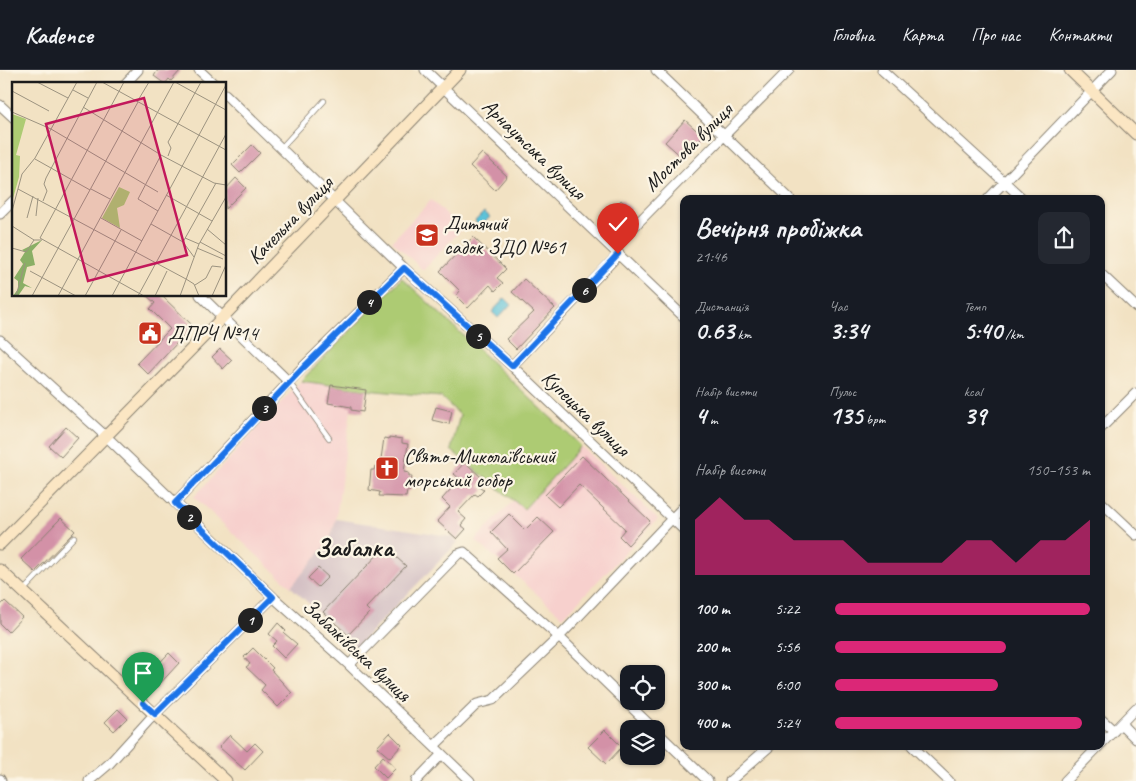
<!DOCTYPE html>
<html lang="uk">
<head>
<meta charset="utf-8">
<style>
  :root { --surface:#171b24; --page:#242831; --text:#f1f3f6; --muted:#9ea1a6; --line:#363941; --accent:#db2777 }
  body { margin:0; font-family:Caveat,sans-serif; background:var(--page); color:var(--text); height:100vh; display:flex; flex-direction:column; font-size:19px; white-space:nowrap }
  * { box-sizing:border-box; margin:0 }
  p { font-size:16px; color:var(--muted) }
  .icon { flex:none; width:28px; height:28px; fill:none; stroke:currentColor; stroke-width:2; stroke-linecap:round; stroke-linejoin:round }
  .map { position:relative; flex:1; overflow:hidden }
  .side { position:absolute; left:680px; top:125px; width:425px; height:555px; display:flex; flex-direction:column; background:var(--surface); border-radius:10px; box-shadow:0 1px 4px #0004 }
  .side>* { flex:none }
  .tools { position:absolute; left:620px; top:595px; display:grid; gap:10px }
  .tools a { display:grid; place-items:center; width:45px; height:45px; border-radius:10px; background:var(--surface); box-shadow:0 1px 4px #0004; font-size:25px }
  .pin { position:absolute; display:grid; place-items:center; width:42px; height:42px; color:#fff; margin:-51px -21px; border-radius:50% 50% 50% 0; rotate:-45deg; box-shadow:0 0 5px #0007 }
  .pin .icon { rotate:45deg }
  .km { position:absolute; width:25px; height:25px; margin:-12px; border-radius:50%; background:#222; color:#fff; font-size:14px; line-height:25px; text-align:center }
  .round { display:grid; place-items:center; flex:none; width:52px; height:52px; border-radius:10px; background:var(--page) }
  .headline { display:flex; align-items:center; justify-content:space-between; height:85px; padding:0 15px }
  h1 { font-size:28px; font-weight:600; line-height:38px }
  .metrics { display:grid; grid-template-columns:repeat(3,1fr); gap:8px; height:85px; padding:5px 15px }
  .metrics div { display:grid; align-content:center }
  .metrics b { font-size:25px; font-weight:600 }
  .metrics small { font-size:14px; font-weight:400 }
  .metrics p { font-size:14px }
  .chart { height:140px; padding:10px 15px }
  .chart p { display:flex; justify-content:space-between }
  .chart svg { width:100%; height:90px; margin-top:5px; fill:var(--accent); opacity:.7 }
  ul { padding:0 15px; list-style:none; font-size:16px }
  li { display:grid; grid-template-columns:80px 60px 1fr; align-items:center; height:38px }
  li i { height:12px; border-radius:6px; background:var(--accent) }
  header { display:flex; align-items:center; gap:30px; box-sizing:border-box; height:70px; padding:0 25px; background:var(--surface); border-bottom:1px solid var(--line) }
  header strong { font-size:24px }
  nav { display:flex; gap:28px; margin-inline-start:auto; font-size:18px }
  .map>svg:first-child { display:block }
  .built { fill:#f7d0cd }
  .industrial { fill:#d2bec3 }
  .green { fill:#adcb73; stroke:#647448 }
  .water { fill:#5cc2d9; stroke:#3c6f7a }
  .building { fill:#d391a7 }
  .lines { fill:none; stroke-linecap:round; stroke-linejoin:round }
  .lane-casing { stroke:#877f70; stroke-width:6 }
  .street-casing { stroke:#877f70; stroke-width:11 }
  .secondary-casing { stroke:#877f70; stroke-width:13 }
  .lane { stroke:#fff; stroke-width:4.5 }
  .street { stroke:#fff; stroke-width:9 }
  .secondary { stroke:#fbe6c3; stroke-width:11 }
  .route-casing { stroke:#fff; stroke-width:10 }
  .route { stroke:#1a73e8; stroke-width:6 }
  .labels { text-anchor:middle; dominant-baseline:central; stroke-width:4.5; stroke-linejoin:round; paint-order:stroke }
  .street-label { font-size:21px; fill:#1c1c1c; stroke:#fcf5e5 }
  .poi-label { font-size:21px; fill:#1c1c1c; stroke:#fcf5e5; text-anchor:start }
  .district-label { font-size:26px; font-weight:bold; fill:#1c1c1c; stroke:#fcf5e5 }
  .inset-road { fill:none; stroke:#9c9380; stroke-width:1 }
  .view { fill:#c2185b; fill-opacity:0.15; stroke:#c2185b; stroke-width:2.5 }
  .inset-edge { fill:none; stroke:#1c1c1c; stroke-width:2.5 }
</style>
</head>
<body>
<header>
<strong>Kadence</strong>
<nav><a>Головна</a><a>Карта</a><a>Про нас</a><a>Контакти</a></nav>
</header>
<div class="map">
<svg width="1136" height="711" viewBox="0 0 1136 711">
  <rect width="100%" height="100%" fill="#fcf5e5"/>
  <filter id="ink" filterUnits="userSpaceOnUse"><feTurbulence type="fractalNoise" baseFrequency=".02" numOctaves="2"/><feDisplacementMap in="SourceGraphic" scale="10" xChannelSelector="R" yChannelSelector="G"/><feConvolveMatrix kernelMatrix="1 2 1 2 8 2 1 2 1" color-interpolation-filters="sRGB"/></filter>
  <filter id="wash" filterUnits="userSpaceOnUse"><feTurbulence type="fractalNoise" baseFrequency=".0096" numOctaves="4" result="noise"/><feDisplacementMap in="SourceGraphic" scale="20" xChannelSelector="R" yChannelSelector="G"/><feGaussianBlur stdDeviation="1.12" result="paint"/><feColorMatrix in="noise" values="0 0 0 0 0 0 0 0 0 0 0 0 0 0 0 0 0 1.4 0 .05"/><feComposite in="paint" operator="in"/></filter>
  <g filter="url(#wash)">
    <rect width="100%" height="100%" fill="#f2e2c3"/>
    <path class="built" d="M431,130L462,159L423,200L392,171Z
      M301,311L354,318L336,449L330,470L291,517L194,427Z
      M581,376L658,449L563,547L475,470L514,430L524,439Z"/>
    <path class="industrial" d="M336,449L430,463L452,467L458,472L356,577L291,517L330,470Z"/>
    <path class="green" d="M402,208L581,376L524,439L451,380L460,345L441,327L366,320L301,311Z"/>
    <path class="water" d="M484,142L490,147L480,157L475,151Z
      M505,228L511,234L498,248L492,242Z"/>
    <g id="blocks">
      <path class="building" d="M158,0H181L171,11L169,9L165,14L154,6Z
        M685,50L703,66L683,88L665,72Z
        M252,75L260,83L240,103L232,95Z
        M482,83L507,106L495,120L470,96Z
        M236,108L246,118L225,139V120Z
        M621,130L631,139L617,153L607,144Z
        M473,167L506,199L497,208L503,213L495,221L490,215L468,238L456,226L460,221L440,201Z
        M524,209L555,238L516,279L506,269L534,242L512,222Z
        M146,225H161L193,256L148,304L137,293L170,259L150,239L155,233Z
        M220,279L232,290L223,299L212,287Z
        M331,315L366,320L363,342L351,340V337L328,333Z
        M436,337L452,341L449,354L432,350Z
        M66,357L78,368L61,387L49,376Z
        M389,367L402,369V373L408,374L404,402L409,403V406H412L410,421H407L406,427L379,426L380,422L369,420L371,400H374L375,396H380L384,368L389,369Z
        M582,386L650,451L628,475L619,466L625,459L579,415L558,437L545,425Z
        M465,392L484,410L479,416L484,420L478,426L475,424L458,442L466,449L461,455L466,459L457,469L437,451L450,437L442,429L460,409L454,404Z
        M509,444L525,460L538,447L554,462L513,504L497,488L507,479L491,462Z
        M61,448L75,461L35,502L21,489Z
        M385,477L406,496L366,538L370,542L348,565L323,542Z
        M318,498L328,507L318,517L308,508Z
        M5,531L22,547L8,562L0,554V536Z
        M278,553L286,561L284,563L297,574L284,588L272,576L277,571L269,564Z
        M253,578L273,598L271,600L292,623L278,637L261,620L265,615L246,597L250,594L244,587Z
        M169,583L179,593L156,618L145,608Z
        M118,639L127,648L114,661L105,652Z
        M605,660L622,677L606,694L588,677Z
        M390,663L402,675L390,688L377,677Z
        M230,665L247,681L255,673L263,681L245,700L219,677Z
        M383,686L396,698L386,708L374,696Z"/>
    </g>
  </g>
  <g filter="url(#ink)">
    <use href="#blocks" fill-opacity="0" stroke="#877f70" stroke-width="1"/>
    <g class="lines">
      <g class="lane-casing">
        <path id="lane" d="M281,78L324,31
          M289,312L329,368
          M23,521L74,467"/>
      </g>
      <g class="street-casing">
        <path id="street" d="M199,0L214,14
          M425,0L684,247
          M656,0L790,129
          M882,0L1023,129
          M125,14L138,0
          M225,24L404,198L512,296L684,460
          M0,35L14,48
          M988,129L1112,0
          M0,144L14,130
          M613,178L789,0
          M1101,204L1136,237
          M200,225L289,312
          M0,270L111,371L273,527L349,595L470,711
          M512,296L619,184
          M1101,358L1136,323
          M1101,432L1136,465
          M175,433L303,297L404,198
          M349,595L458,484L464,482L559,567L654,659
          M1101,649L1114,661
          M1121,654L1136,669
          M656,661L708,711
          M1101,674L1136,638
          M434,676L477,634L493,630L559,567L684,436
          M912,676L949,711
          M0,709L1,711
          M89,711L109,694L149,650L273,527
          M416,711L442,684
          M730,711L770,676
          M1065,711L1099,676"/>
      </g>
      <g class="secondary-casing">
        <path id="secondary" d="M1070,0L1136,64
          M0,474L223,247L460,0
          M0,500L226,711"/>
      </g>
      <use href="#lane" class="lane"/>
      <use href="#street" class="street"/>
      <use href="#secondary" class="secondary"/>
    </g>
  </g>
  <g class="lines" filter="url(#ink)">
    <g class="route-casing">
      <path id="route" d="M143,633L155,644L273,527L175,433L304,297L404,198L512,296L618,184"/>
    </g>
    <use href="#route" class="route"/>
  </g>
  <defs>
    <g id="school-square" transform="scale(1.25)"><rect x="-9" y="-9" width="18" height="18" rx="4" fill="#c8321e" stroke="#fcf5e5"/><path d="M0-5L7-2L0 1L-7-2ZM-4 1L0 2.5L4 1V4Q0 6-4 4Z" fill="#fff"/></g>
    <g id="civic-square" transform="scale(1.25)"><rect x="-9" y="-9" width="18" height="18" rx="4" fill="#c8321e" stroke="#fcf5e5"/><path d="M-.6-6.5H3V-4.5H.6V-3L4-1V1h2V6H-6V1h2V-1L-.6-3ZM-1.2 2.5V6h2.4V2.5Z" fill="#fff"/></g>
    <g id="church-square" transform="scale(1.25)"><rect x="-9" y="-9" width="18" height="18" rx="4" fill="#c8321e" stroke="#fcf5e5"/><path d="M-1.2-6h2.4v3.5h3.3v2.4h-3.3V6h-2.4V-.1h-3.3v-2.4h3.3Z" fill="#fff"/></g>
  </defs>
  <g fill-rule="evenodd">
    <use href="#school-square" x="427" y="165"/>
    <use href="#civic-square" x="150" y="263"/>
    <use href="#church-square" x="387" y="398"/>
  </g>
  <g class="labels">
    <g class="street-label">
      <text transform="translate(688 77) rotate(-45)">Мостова вулиця</text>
      <text transform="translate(534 79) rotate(44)">Арнаутська вулиця</text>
      <text transform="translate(290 150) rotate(-46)">Качельна вулиця</text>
      <text transform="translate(586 343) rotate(44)">Купецька вулиця</text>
      <text transform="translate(357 580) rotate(43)">Забалківська вулиця</text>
    </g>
    <g class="poi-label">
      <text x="444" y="153">Дитячий<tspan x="444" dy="24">садок ЗДО №61</tspan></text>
      <text x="168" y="263">ДПРЧ №14</text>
      <text x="404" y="386">Свято-Миколаївський<tspan x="404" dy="24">морський собор</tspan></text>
    </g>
    <g class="district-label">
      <text x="354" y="477">Забалка</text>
    </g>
  </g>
  <g transform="translate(12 12)">
    <rect width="214" height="214" fill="#f2e2c3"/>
    <path d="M0,32L14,37L4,73L8,74L7,95L0,120ZM107,105L118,110L112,123L105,126L108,146L90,136Z" fill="#adcb73"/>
    <path d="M30,158L20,169L23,183L15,185L11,201L20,206L13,204L6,214H1L6,207V199L2,196L11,182L8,178L13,170L10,168Z" fill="#8aaf65"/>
    <path class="inset-road" d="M25,0L56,16M90,0L214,68M112,0L28,156L132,214M163,0L214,28M61,8L76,16M0,9L37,29M125,20L137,0M71,25L149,73L202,101L214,103M0,30L39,47L146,110M156,74L159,66L156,60L189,0M23,77L78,108M6,107L174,197L182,202L187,214M79,107L98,117M154,113L200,139M31,119L35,109L32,102L34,96L85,0M0,129L10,92L23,76L65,0M146,129L126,117L149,73M24,134L26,116M15,136L21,114M89,136L130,159M139,142L171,160L182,175M0,144L22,158H30M195,147L214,163M173,156L187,162M171,160L204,101M188,160L214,174M0,166L14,170L22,158M185,166L211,177M18,189L64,214M183,203L194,196L200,184L209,185M4,214L13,181M20,214L126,20M46,214L162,0M73,214L109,148M100,214L214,3M126,214L214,52M143,214L155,189M168,214L187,162L214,115M200,214L214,183"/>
    <path class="view" d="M132,16L175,173L76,199L34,42Z"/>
    <rect width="214" height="214" class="inset-edge"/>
  </g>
</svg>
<div class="tools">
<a><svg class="icon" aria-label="locate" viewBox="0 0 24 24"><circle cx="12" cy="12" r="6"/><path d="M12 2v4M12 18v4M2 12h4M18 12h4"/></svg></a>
<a><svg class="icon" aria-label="layers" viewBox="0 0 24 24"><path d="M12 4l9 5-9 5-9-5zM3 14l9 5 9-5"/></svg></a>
</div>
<div class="pin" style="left:143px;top:633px;background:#1e9e55"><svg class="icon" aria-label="arrive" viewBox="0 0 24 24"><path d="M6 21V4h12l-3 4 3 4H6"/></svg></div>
<div class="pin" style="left:618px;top:184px;background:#d93025"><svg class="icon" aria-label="check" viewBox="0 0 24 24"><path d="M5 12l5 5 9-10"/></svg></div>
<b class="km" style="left:250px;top:550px">1</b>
<b class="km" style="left:189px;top:447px">2</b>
<b class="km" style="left:264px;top:338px">3</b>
<b class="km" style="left:369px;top:232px">4</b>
<b class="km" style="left:478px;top:266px">5</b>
<b class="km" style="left:584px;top:220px">6</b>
<section class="side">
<div class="headline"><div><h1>Вечірня пробіжка</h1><p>21:46</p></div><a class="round"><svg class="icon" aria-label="share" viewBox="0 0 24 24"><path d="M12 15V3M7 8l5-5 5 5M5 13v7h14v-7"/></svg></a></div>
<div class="metrics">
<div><p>Дистанція</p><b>0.63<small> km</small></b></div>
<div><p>Час</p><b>3:34</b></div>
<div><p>Темп</p><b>5:40<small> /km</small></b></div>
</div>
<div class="metrics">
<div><p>Набір висоти</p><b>4<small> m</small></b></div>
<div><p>Пульс</p><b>135<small> bpm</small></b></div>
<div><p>kcal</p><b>39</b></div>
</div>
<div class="chart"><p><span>Набір висоти</span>150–153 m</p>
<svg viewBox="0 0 160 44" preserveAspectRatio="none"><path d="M0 44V17L10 6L20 17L30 17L40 27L50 27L60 27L70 38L80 38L90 38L100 38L110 27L120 27L130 38L140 27L150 27L160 17V44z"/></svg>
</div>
<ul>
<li><b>100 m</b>5:22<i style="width:100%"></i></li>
<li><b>200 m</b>5:56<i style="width:67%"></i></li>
<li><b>300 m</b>6:00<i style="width:64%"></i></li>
<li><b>400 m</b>5:24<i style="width:97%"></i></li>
</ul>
</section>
</div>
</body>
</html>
